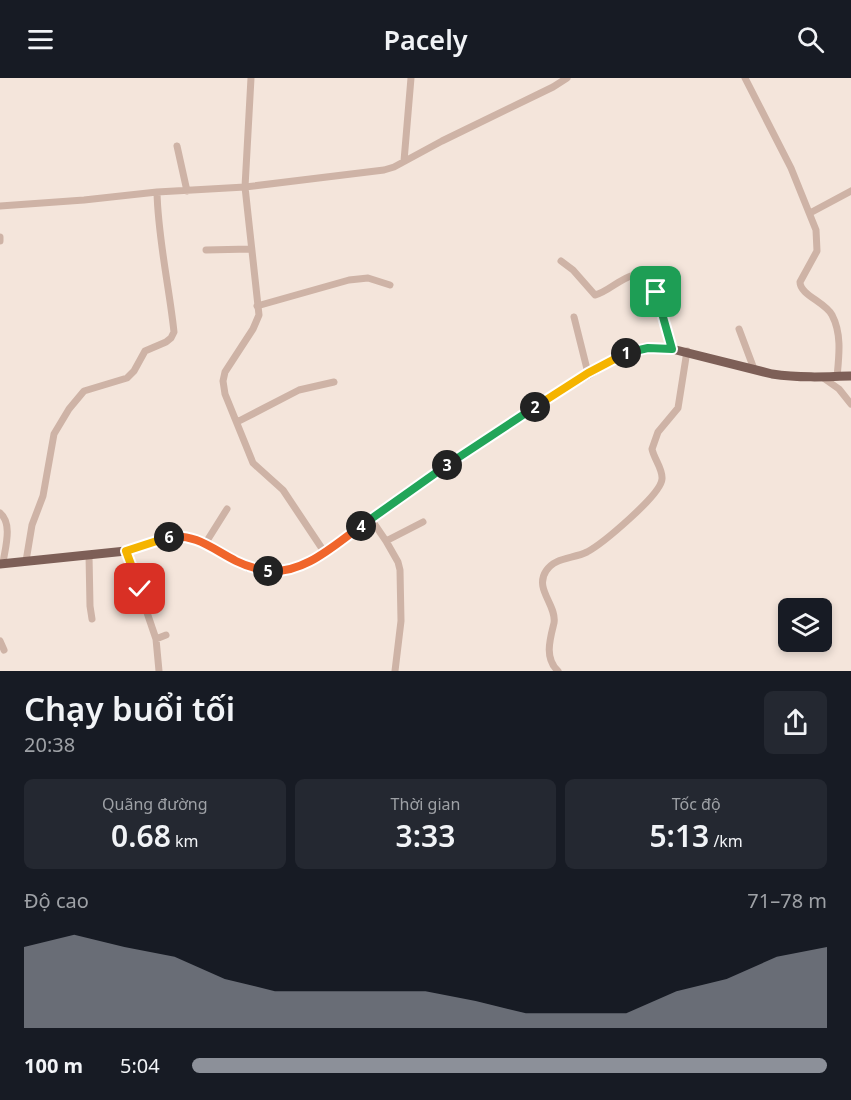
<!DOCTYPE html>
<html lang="vi">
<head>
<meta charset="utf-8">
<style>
  :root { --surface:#171b24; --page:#242831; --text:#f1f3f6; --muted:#9ea1a6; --accent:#8c9099 }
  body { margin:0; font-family:"Noto Sans",sans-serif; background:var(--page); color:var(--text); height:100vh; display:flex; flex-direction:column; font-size:22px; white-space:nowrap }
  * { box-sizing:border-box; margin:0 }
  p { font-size:20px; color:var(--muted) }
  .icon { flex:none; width:33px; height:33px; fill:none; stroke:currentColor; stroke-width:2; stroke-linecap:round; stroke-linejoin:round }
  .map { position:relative; height:593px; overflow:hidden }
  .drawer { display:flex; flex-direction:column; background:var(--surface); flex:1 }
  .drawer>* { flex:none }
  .fabs { position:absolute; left:778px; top:520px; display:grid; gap:12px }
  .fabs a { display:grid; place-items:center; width:54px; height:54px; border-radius:9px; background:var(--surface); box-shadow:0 3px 9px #0003; font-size:30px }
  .pin { position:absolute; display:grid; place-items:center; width:51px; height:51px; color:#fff; margin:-26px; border-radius:12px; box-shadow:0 3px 9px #0006 }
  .km { position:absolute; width:30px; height:30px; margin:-15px; border-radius:50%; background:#222; color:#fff; font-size:16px; line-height:30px; text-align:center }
  .round { display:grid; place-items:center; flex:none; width:63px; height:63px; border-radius:9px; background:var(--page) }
  .headline { display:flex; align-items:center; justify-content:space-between; height:102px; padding:0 24px }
  h1 { font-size:33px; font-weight:600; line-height:45px }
  .figures { display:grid; grid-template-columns:repeat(3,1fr); gap:9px; height:102px; padding:6px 24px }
  .figures div { display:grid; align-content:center; border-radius:9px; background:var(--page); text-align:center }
  .figures b { font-size:30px; font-weight:600 }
  .figures small { font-size:16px; font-weight:400 }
  .figures p { font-size:16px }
  .chart { height:168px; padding:12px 24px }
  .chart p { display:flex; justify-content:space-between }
  .chart svg { width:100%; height:108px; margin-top:6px; fill:var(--accent); opacity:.7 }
  ul { padding:0 24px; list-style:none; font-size:20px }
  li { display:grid; grid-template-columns:96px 72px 1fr; align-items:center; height:45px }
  li i { height:15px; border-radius:8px; background:var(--accent) }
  header { display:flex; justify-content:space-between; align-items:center; height:78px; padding:0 24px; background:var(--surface); font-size:27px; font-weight:600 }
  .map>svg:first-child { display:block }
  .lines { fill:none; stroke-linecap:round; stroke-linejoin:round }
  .minor { stroke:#ceb3a6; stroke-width:7 }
  .major { stroke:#7d5f57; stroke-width:9 }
  .split-1-casing { stroke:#fff; stroke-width:12 }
  .split-2-casing { stroke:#fff; stroke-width:12 }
  .split-3-casing { stroke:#fff; stroke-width:12 }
  .split-4-casing { stroke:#fff; stroke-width:12 }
  .split-5-casing { stroke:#fff; stroke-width:12 }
  .split-6-casing { stroke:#fff; stroke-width:12 }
  .split-7-casing { stroke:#fff; stroke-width:12 }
  .split-1 { stroke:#22a559; stroke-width:8 }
  .split-2 { stroke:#f5b400; stroke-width:8 }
  .split-3 { stroke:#22a559; stroke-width:8 }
  .split-4 { stroke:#22a559; stroke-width:8 }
  .split-5 { stroke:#f0652b; stroke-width:8 }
  .split-6 { stroke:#f0652b; stroke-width:8 }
  .split-7 { stroke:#f5b400; stroke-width:8 }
</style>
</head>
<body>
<header><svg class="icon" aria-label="menu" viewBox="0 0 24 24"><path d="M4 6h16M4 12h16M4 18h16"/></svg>Pacely<svg class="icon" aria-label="search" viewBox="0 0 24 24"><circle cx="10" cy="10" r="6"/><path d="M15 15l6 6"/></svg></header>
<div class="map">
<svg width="851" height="593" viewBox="0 0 851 593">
  <rect width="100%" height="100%" fill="#f4e5db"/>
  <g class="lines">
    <path class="minor" d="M251,0L245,109L259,237L253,251L225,294L223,303L225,316L253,385L283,412L325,475
      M745,0L791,90L816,152L817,173L800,204C800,217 825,224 832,237C842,256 839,278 837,299
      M177,68L187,113
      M404,83L411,0
      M0,128L84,122L157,114L245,109L384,92L394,89L442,63L553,9L567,0
      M810,135L851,113
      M0,159V163
      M206,172L250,171
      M561,183L573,192L595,217C613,213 633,184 654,202L672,271
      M257,228L349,202L368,200L390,207
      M574,239L588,295
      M739,251L754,291
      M822,299L839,311L851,326
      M237,344L299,312L334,304
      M0,435C13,446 5,470 3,485
      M371,441L386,463L423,444
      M386,463L398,484L400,492L401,543L395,593
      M205,466L227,431
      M126,473L156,561L159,593
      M89,477L90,528L92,541
      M26,483L32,447L43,418L54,356L69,331L84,313L127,300L134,293L145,273L166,264L171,260L174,254C169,207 158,161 157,114
      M156,561L166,557
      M0,563L4,572
      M558,593C544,580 550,561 554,545C557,527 534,511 546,493C555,479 573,481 587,474C602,466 661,417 662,401C663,391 654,381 652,371L658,354L678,330L687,273"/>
    <path class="major" d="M0,486L126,473L165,460L178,458L200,463L248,489L266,493L284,492L306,485L325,475L410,412L558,314L623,276L648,270L672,271L772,296C799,300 824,299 851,298"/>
  </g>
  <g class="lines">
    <g class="split-1-casing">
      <path id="split-1" d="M626,275L648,270L672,271L656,214"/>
    </g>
    <g class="split-2-casing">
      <path id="split-2" d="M535,329L588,295L626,275"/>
    </g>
    <g class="split-3-casing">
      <path id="split-3" d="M447,387L535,329"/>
    </g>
    <g class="split-4-casing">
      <path id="split-4" d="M361,448L447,387"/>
    </g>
    <g class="split-5-casing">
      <path id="split-5" d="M268,493C304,496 333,468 361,448"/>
    </g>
    <g class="split-6-casing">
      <path id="split-6" d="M169,459C195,455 214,472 236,483C246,488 256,491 268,493"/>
    </g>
    <g class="split-7-casing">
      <path id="split-7" d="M140,511L126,473L169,459"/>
    </g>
    <use href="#split-1" class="split-1"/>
    <use href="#split-2" class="split-2"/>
    <use href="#split-3" class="split-3"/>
    <use href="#split-4" class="split-4"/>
    <use href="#split-5" class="split-5"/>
    <use href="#split-6" class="split-6"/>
    <use href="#split-7" class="split-7"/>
  </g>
</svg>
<div class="fabs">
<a><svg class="icon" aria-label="layers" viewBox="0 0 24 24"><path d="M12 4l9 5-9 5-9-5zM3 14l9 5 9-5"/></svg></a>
</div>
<div class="pin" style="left:656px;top:214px;background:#1e9e55"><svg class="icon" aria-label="arrive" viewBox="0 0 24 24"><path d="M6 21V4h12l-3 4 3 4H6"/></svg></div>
<div class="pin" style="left:140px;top:511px;background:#d93025"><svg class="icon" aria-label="check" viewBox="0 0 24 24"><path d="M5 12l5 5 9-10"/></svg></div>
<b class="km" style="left:626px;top:275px">1</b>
<b class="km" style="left:535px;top:329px">2</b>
<b class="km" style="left:447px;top:387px">3</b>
<b class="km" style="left:361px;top:448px">4</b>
<b class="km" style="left:268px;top:493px">5</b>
<b class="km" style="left:169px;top:459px">6</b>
</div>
<section class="drawer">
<div class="headline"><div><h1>Chạy buổi tối</h1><p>20:38</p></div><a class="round"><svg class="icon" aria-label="share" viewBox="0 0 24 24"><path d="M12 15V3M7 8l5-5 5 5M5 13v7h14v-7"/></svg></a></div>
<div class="figures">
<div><p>Quãng đường</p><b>0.68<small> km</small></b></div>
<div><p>Thời gian</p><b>3:33</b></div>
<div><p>Tốc độ</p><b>5:13<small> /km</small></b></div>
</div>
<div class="chart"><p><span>Độ cao</span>71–78 m</p>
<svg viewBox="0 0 160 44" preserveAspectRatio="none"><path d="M0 44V11L10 6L20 11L30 15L40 24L50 29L60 29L70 29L80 29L90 33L100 38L110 38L120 38L130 29L140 24L150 15L160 11V44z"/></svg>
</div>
<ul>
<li><b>100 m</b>5:04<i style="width:100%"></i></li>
</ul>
</section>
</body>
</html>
